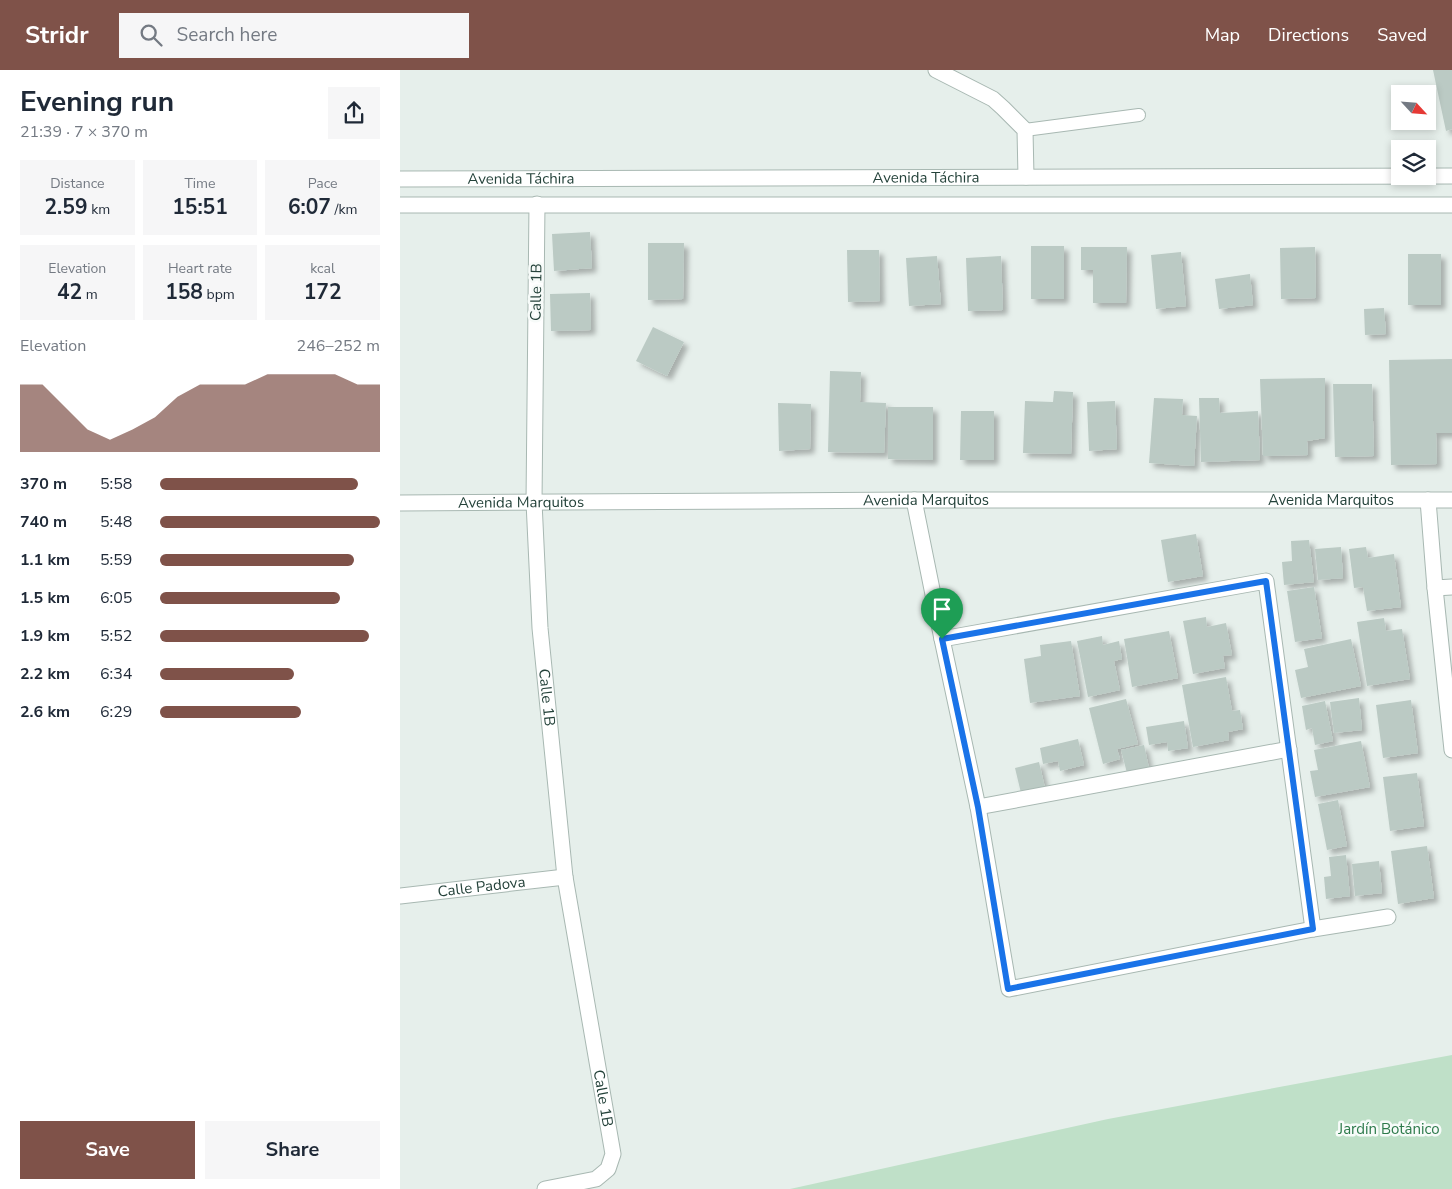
<!DOCTYPE html>
<html lang="en">
<head>
<meta charset="utf-8">
<style>
  :root { --surface:#fff; --page:#f6f6f7; --text:#1f2937; --muted:#747a83; --accent:#7f5249 }
  body { margin:0; font-family:"Nunito Sans",sans-serif; background:var(--page); color:var(--text); height:100vh; display:flex; flex-direction:column; font-size:19px; white-space:nowrap }
  * { box-sizing:border-box; margin:0 }
  p { font-size:16px; color:var(--muted) }
  .icon { flex:none; width:28px; height:28px; fill:none; stroke:currentColor; stroke-width:2; stroke-linecap:round; stroke-linejoin:round }
  .map { position:relative; flex:1; overflow:hidden }
  .sheet { display:flex; flex-direction:column; background:var(--surface); width:400px }
  .sheet>* { flex:none }
  .needle { width:32px; rotate:116deg }
  .fabs { position:absolute; left:991px; top:15px; display:grid; gap:10px }
  .fabs a { display:grid; place-items:center; width:45px; height:45px; border-radius:0px; background:var(--surface); box-shadow:0 2px 8px #0003; font-size:25px }
  .pin { position:absolute; display:grid; place-items:center; width:42px; height:42px; color:#fff; margin:-51px -21px; border-radius:50% 50% 50% 0; rotate:-45deg; box-shadow:0 0 5px #0007 }
  .pin .icon { rotate:45deg }
  .round { display:grid; place-items:center; flex:none; width:52px; height:52px; border-radius:0px; background:var(--page) }
  .overview { display:flex; align-items:center; justify-content:space-between; height:85px; padding:0 20px }
  h1 { font-size:28px; font-weight:700; line-height:38px }
  .stats { display:grid; grid-template-columns:repeat(3,1fr); gap:8px; height:85px; padding:5px 20px }
  .stats div { display:grid; align-content:center; border-radius:0px; background:var(--page); text-align:center }
  .stats b { font-size:21px; font-weight:700 }
  .stats small { font-size:14px; font-weight:400 }
  .stats p { font-size:14px }
  .chart { height:140px; padding:10px 20px }
  .chart p { display:flex; justify-content:space-between }
  .chart svg { width:100%; height:90px; margin-top:5px; fill:var(--accent); opacity:.7 }
  .cta { display:flex; gap:10px; margin-top:auto; padding:10px 20px }
  .cta a { flex:1; height:58px; border-radius:0px; background:var(--accent); color:#fff; font-size:20px; font-weight:700; line-height:58px; text-align:center }
  .cta a+a { background:var(--page); color:var(--text) }
  ul { padding:0 20px; list-style:none; font-size:16px }
  li { display:grid; grid-template-columns:80px 60px 1fr; align-items:center; height:38px }
  li i { height:12px; border-radius:6px; background:var(--accent) }
  header { display:flex; align-items:center; gap:30px; box-sizing:border-box; height:70px; padding:0 25px; background:var(--accent); color:#fff }
  header strong { font-size:24px }
  nav { display:flex; gap:28px; margin-inline-start:auto; font-size:18px }
  .search { width:350px; height:45px; background:var(--page); display:flex; align-items:center; gap:12px; box-sizing:border-box; padding:0 18px; border-radius:0px; color:var(--muted); font-size:19px }
  main { display:flex; flex:1; min-height:0 }
  .map>svg:first-child { display:block }
  .green { fill:#bfe0c8 }
  .building { fill:#bbcac4; filter:url(#shadow) }
  .lines { fill:none; stroke-linecap:round; stroke-linejoin:round }
  .service-casing { stroke:#a8b8b2; stroke-width:14 }
  .minor-casing { stroke:#a8b8b2; stroke-width:17 }
  .service { stroke:#fff; stroke-width:12 }
  .minor { stroke:#fff; stroke-width:15 }
  .route-casing { stroke:#fff; stroke-width:10 }
  .route { stroke:#1a73e8; stroke-width:6 }
  .labels { text-anchor:middle; dominant-baseline:central; stroke-width:5; stroke-linejoin:round; paint-order:stroke }
  .street-label { font-size:15px; fill:#24423a; stroke:#f7fbf9 }
  .park-label { font-size:15px; fill:#2d7a4b; stroke:#f7fbf9 }
</style>
</head>
<body>
<header>
<strong>Stridr</strong>
<div class="search"><svg class="icon" aria-label="search" viewBox="0 0 24 24"><circle cx="10" cy="10" r="6"/><path d="M15 15l6 6"/></svg>Search here</div>
<nav><a>Map</a><a>Directions</a><a>Saved</a></nav>
</header>
<main>
<section class="sheet">
<div class="overview"><div><h1>Evening run</h1><p>21:39 · 7 × 370 m</p></div><a class="round"><svg class="icon" aria-label="share" viewBox="0 0 24 24"><path d="M12 15V3M7 8l5-5 5 5M5 13v7h14v-7"/></svg></a></div>
<div class="stats">
<div><p>Distance</p><b>2.59<small> km</small></b></div>
<div><p>Time</p><b>15:51</b></div>
<div><p>Pace</p><b>6:07<small> /km</small></b></div>
</div>
<div class="stats">
<div><p>Elevation</p><b>42<small> m</small></b></div>
<div><p>Heart rate</p><b>158<small> bpm</small></b></div>
<div><p>kcal</p><b>172</b></div>
</div>
<div class="chart"><p><span>Elevation</span>246–252 m</p>
<svg viewBox="0 0 160 44" preserveAspectRatio="none"><path d="M0 44V11L10 11L20 22L30 33L40 38L50 33L60 27L70 17L80 11L90 11L100 11L110 6L120 6L130 6L140 6L150 11L160 11V44z"/></svg>
</div>
<ul>
<li><b>370 m</b>5:58<i style="width:90%"></i></li>
<li><b>740 m</b>5:48<i style="width:100%"></i></li>
<li><b>1.1 km</b>5:59<i style="width:88%"></i></li>
<li><b>1.5 km</b>6:05<i style="width:82%"></i></li>
<li><b>1.9 km</b>5:52<i style="width:95%"></i></li>
<li><b>2.2 km</b>6:34<i style="width:61%"></i></li>
<li><b>2.6 km</b>6:29<i style="width:64%"></i></li>
</ul>
<div class="cta"><a>Save</a><a>Share</a></div>
</section>
<div class="map">
<svg width="1052" height="1119" viewBox="0 0 1052 1119">
  <defs>
    <filter id="shadow"><feDropShadow dx="4.5" dy="4.5" stdDeviation="2.5" flood-color="#0004"/></filter>
  </defs>
  <rect width="100%" height="100%" fill="#e6efeb"/>
  <path class="green" d="M1052,985V1119H390L708,1049Z"/>
  <path class="building" d="M1033,0H1052V59L1046,61Z
    M190,162L192,198L154,201L152,164Z
    M248,173H284L283,229L248,230Z
    M631,176H664V229H631Z
    M681,177H727L726,233H693V200H681Z
    M915,177L916,228L881,229L880,178Z
    M447,180H479L480,231L448,232Z
    M781,182L786,236L756,239L751,185Z
    M1008,184H1041V235H1008Z
    M537,186L541,234L509,236L506,188Z
    M601,186L603,240L568,241L566,188Z
    M850,204L853,235L819,239L815,209Z
    M190,223L191,260L151,261L150,224Z
    M984,238L986,264L965,265L964,239Z
    M253,257L284,272L267,306L236,291Z
    M1052,289V363H1036L1037,394L991,395L989,290Z
    M430,301L461,302L460,332L486,333L484,383L428,382Z
    M925,308V368L907,371L908,385L863,386L860,309Z
    M933,314H972L974,386L935,387Z
    M654,321L673,322L671,384L623,383L625,331L653,332Z
    M754,328L783,329L782,345L797,346L794,396L749,393Z
    M799,328H819L820,343L858,341L860,390L801,392Z
    M715,331L717,379L689,381L687,332Z
    M378,333L411,334L410,379L379,381Z
    M488,337H533V390L488,389Z
    M561,341H594V390H560Z
    M796,464L803,506L768,512L761,470Z
    M909,470L914,512L884,515L882,492L892,491L891,471Z
    M941,477L943,508L918,510L915,479Z
    M966,477L968,488L994,484L1001,537L967,541L963,517L954,518L949,479Z
    M914,517L922,568L895,572L887,521Z
    M806,547L807,557L826,553L832,585L823,586L825,598L793,604L783,551Z
    M984,548L986,561L1002,559L1010,609L967,616L957,552Z
    M769,561L778,608L732,617L724,569Z
    M702,566L703,575L719,571L722,589L714,591L720,620L688,627L677,571Z
    M951,569L961,616L901,628L895,600L908,597L904,579Z
    M671,571L680,626L630,633L624,589L641,586L640,575Z
    M826,607L832,641L840,640L843,659L828,662L829,670L793,677L782,615Z
    M959,628L962,660L934,663L930,632Z
    M726,629L738,674L717,679L720,689L703,694L689,638Z
    M1011,630L1018,683L983,688L976,635Z
    M925,631L933,671L915,675L912,658L906,660L902,636Z
    M784,651L788,678L768,681L767,672L749,675L746,657Z
    M678,669L684,695L660,701L658,691L643,694L640,678Z
    M961,671L970,717L915,727L910,701L918,700L914,680Z
    M744,675L749,698L727,703L721,680Z
    M639,692L645,718L621,723L615,698Z
    M1017,703L1024,756L990,761L983,707Z
    M938,730L947,776L927,780L918,734Z
    M1027,776L1034,828L998,834L991,781Z
    M946,785L950,826L926,829L924,807L931,806L929,787Z
    M979,791L982,823L955,826L952,794Z"/>
  <g class="lines">
    <g class="service-casing">
      <path id="service" d="M625,60L739,45"/>
    </g>
    <g class="minor-casing">
      <g id="minor">
        <path d="M536,0L593,29L603,38L625,60L626,107"/>
        <path id="s1" d="M0,109L1052,106"/>
        <path id="s2" d="M137,134L134,432L140,558L165,807L213,1084L208,1099L196,1109L145,1119"/>
        <path d="M0,135H1052"/>
        <path d="M514,430L542,569L578,737L609,919L913,859L988,847"/>
        <path d="M1028,430L1035,518L1052,680"/>
        <path id="s3" d="M0,433L514,430H1052"/>
        <path d="M1035,518L1052,517"/>
        <path d="M542,569L866,511L913,859"/>
        <path d="M578,737L889,679"/>
        <path id="s4" d="M0,826L165,807"/>
      </g>
    </g>
    <use href="#service" class="service"/>
    <use href="#minor" class="minor"/>
  </g>
  <g class="lines">
    <g class="route-casing">
      <path id="route" d="M866,511L913,859L608,919L578,737L542,569Z"/>
    </g>
    <use href="#route" class="route"/>
  </g>
  <g class="labels">
    <g class="street-label">
      <text stroke="none"><textPath href="#s1" startOffset="526">Avenida Táchira</textPath></text>
      <text stroke="none"><textPath href="#s1" startOffset="121">Avenida Táchira</textPath></text>
      <text transform="translate(136 222) rotate(-89)">Calle 1B</text>
      <text stroke="none"><textPath href="#s3" startOffset="526">Avenida Marquitos</textPath></text>
      <text stroke="none"><textPath href="#s3" startOffset="931">Avenida Marquitos</textPath></text>
      <text stroke="none"><textPath href="#s3" startOffset="121">Avenida Marquitos</textPath></text>
      <text stroke="none"><textPath href="#s2" startOffset="494">Calle 1B</textPath></text>
      <text stroke="none"><textPath href="#s4" startOffset="82">Calle Padova</textPath></text>
      <text stroke="none"><textPath href="#s2" startOffset="899">Calle 1B</textPath></text>
    </g>
    <g class="park-label">
      <text x="989" y="1059">Jardín Botánico</text>
    </g>
  </g>
</svg>
<div class="fabs">
<a><svg class="needle" viewBox="-14 -14 28 28"><path d="M0-13l5 13h-10z" fill="#e53935"/><path d="M0 13l5-13h-10z" fill="#747a83"/></svg></a>
<a><svg class="icon" aria-label="layers" viewBox="0 0 24 24"><path d="M12 4l9 5-9 5-9-5zM3 14l9 5 9-5"/></svg></a>
</div>
<div class="pin" style="left:542px;top:569px;background:#1e9e55"><svg class="icon" aria-label="arrive" viewBox="0 0 24 24"><path d="M6 21V4h12l-3 4 3 4H6"/></svg></div>
</div>
</main>
</body>
</html>
